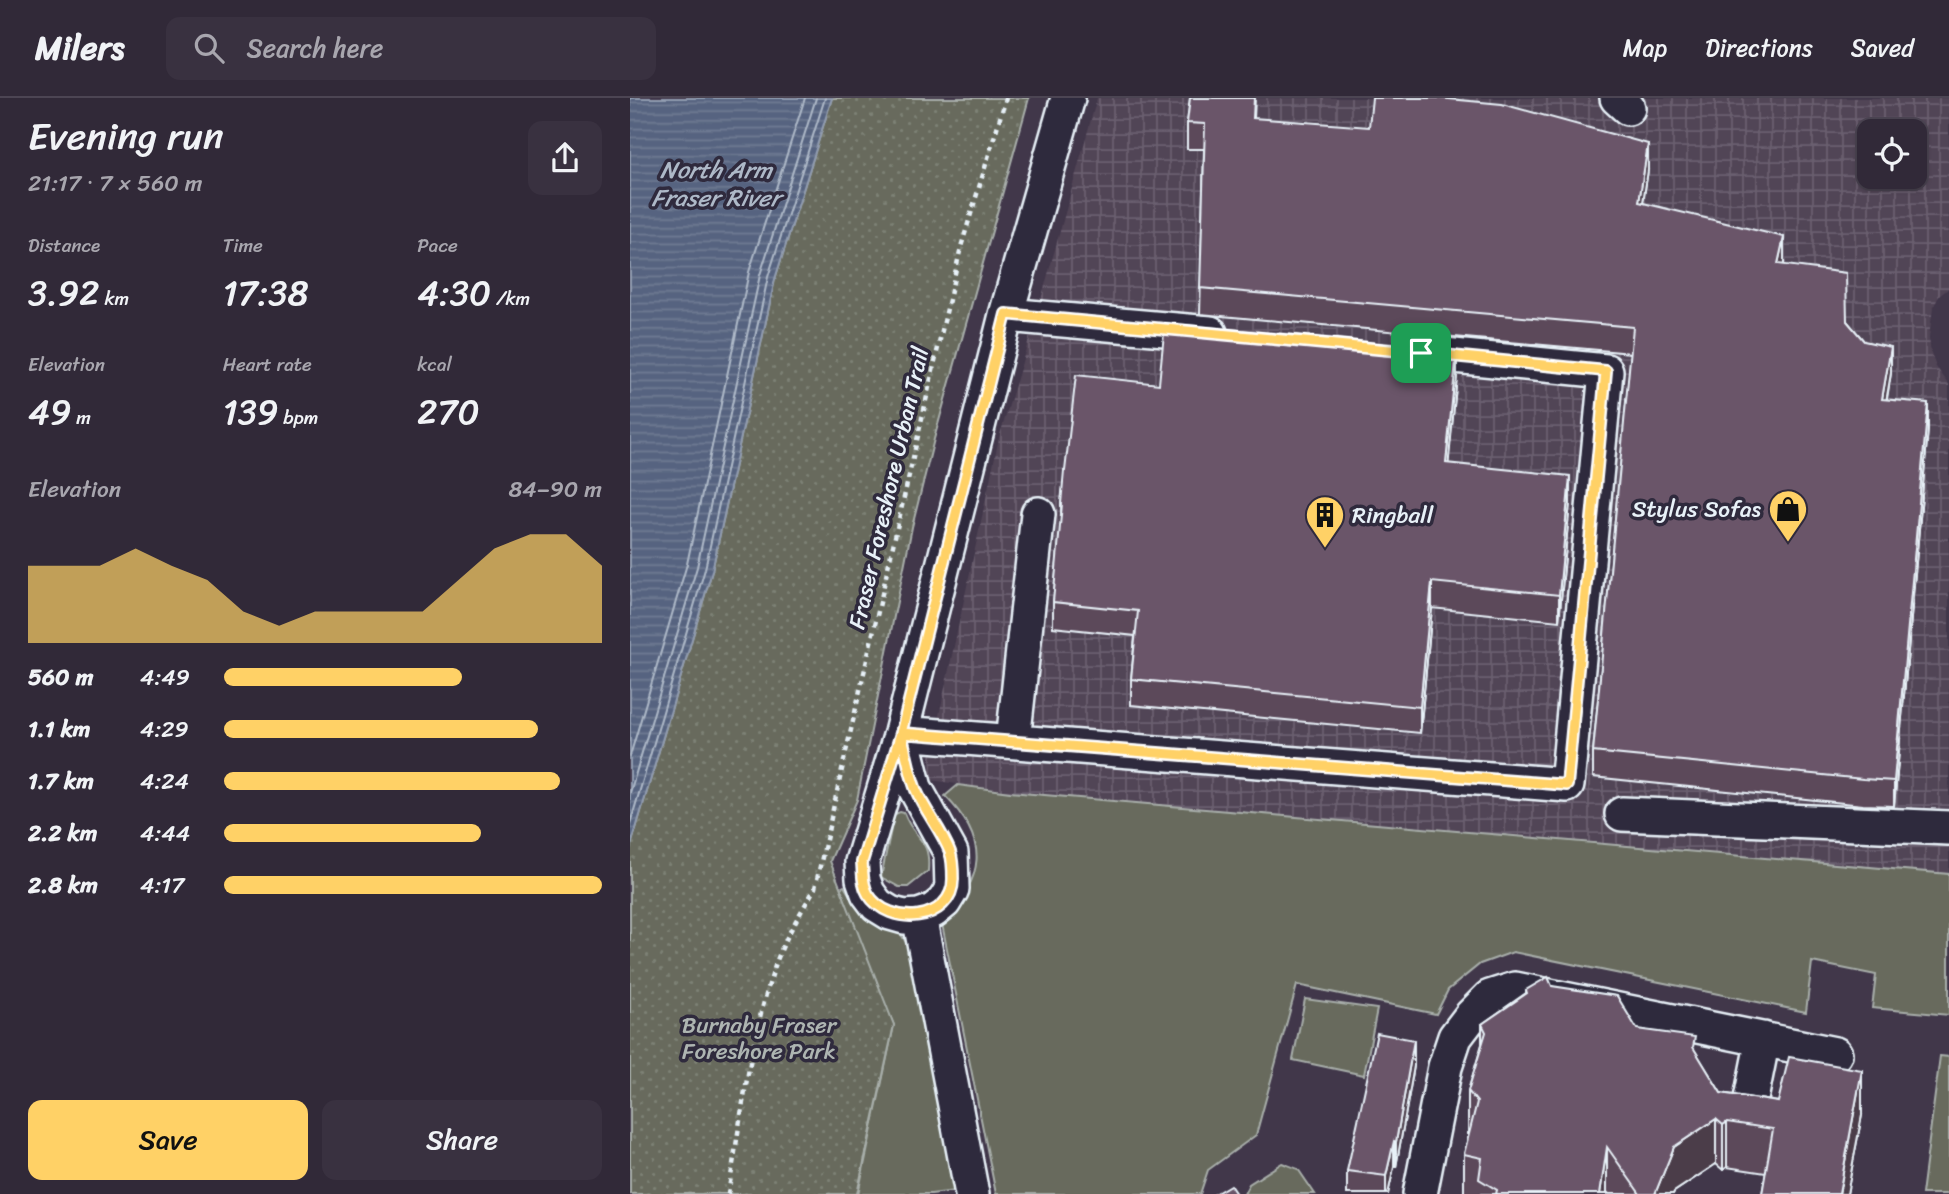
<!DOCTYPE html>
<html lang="en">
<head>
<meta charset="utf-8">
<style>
  :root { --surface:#312938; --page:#393140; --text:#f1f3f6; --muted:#a8a6ae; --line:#4c4553; --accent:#ffd166 }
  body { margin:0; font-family:Sriracha,sans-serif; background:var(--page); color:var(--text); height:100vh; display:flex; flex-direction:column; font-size:26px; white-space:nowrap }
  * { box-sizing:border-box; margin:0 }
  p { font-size:23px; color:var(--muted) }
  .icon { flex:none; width:38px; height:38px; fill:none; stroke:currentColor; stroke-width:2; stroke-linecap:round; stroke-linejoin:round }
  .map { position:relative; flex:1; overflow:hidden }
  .side { display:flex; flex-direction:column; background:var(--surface); width:630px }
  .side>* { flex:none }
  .fabs { position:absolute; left:1227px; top:21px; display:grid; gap:14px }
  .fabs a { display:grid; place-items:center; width:70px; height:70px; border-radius:14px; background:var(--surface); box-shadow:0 2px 5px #0004,0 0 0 2px var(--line); font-size:35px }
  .pin { position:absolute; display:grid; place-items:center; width:60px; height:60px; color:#fff; margin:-30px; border-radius:14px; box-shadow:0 4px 10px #0006 }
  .round { display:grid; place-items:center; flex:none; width:74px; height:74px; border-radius:14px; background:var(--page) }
  .head { display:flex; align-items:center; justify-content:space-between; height:119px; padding:0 28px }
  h1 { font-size:38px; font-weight:600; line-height:52px }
  .metrics { display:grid; grid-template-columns:repeat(3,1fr); gap:10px; height:119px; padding:7px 28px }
  .metrics div { display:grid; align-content:center }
  .metrics b { font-size:35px; font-weight:600 }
  .metrics small { font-size:19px; font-weight:400 }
  .metrics p { font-size:19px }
  .chart { height:196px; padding:14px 28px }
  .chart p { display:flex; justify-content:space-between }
  .chart svg { width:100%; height:126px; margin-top:7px; fill:var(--accent); opacity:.7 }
  .button { display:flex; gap:14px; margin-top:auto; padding:14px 28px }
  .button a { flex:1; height:80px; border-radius:14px; background:var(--accent); color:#111; font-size:28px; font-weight:600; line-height:80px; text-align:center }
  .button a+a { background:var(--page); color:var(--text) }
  ul { padding:0 28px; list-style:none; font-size:23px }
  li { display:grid; grid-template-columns:112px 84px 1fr; align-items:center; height:52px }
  li i { height:18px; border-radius:9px; background:var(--accent) }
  header { display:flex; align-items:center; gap:42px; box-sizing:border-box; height:98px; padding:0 35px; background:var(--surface); border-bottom:2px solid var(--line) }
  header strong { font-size:33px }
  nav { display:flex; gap:38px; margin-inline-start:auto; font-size:24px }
  .search { width:490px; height:63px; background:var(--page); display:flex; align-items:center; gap:18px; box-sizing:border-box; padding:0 24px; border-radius:14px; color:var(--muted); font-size:26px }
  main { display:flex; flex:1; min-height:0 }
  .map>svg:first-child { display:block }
  .industrial { fill:url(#industrial-grid); fill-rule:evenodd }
  .green { fill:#676b5d; stroke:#a8aeaa; stroke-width:2 }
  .park { fill:url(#park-dots); stroke:#a8aeaa; stroke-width:2 }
  .water { fill:url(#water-rules); stroke:#919cb0; stroke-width:2 }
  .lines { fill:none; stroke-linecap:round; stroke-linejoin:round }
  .shore { stroke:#aeb9c8; stroke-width:2 }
  .minor-casing { stroke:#e8f1f8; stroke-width:38 }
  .path { stroke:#e8f1f8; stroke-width:4.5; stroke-dasharray:5 5; stroke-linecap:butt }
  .minor { stroke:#2f2a3d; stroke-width:33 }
  .wall { fill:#5c495a; stroke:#e8f1f8; stroke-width:2 }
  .shaded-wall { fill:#4b3c4a; stroke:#e8f1f8; stroke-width:2 }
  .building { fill:#6b5569; stroke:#e8f1f8; stroke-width:2 }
  .route-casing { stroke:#fff; stroke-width:14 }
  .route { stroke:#ffd166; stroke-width:9 }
  .labels { text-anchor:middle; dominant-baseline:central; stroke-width:7; stroke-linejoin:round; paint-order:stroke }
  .street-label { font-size:23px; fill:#e8f1f8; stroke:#2f2a3d }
  .poi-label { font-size:23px; fill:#e8f1f8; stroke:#2f2a3d; text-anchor:end }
  .park-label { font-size:23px; fill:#aeb5b2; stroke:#2f2a3d }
  .water-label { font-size:24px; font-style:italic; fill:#aeb9c8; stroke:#2f2a3d }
</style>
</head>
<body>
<header>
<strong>Milers</strong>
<div class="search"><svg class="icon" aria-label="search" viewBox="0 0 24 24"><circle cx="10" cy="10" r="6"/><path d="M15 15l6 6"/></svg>Search here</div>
<nav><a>Map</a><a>Directions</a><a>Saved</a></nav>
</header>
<main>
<section class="side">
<div class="head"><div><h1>Evening run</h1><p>21:17 · 7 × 560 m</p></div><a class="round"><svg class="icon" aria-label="share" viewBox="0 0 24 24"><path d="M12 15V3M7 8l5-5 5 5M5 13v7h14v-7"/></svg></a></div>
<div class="metrics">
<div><p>Distance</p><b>3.92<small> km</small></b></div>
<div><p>Time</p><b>17:38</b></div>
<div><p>Pace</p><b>4:30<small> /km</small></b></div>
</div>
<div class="metrics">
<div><p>Elevation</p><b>49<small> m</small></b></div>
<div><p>Heart rate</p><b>139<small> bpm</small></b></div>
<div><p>kcal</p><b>270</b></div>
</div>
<div class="chart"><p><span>Elevation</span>84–90 m</p>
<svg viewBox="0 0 160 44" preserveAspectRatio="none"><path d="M0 44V17L10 17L20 17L30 11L40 17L50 22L60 33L70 38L80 33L90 33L100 33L110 33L120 22L130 11L140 6L150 6L160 17V44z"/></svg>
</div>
<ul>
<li><b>560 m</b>4:49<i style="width:63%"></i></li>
<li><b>1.1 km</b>4:29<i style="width:83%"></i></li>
<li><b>1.7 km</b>4:24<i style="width:89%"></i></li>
<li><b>2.2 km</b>4:44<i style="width:68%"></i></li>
<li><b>2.8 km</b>4:17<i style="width:100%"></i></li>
</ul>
<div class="button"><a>Save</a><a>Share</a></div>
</section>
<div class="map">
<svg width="1319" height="1096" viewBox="0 0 1319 1096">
  <defs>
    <pattern id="industrial-grid" width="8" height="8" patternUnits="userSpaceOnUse" patternTransform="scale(1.75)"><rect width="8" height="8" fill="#514456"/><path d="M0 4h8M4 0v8" fill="none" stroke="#6a5f6f"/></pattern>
    <pattern id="park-dots" width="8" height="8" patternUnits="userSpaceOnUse" patternTransform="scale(1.75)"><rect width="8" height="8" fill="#676b5d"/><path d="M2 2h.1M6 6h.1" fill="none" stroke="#7d8175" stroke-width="1.8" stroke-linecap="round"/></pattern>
    <pattern id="water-rules" width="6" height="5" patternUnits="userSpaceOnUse" patternTransform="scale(1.75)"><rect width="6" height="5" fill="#576480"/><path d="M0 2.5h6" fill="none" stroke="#6f7b93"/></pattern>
  </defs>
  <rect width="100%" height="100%" fill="#41374a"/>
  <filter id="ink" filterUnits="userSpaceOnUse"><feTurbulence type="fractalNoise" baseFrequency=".0143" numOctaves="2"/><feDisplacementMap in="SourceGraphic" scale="14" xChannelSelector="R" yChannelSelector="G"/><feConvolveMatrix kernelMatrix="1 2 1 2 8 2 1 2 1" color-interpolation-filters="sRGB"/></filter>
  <g filter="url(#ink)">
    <path class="industrial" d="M467,0H1319V190L1309,198L1303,210L1299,239L1301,255L1306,269L1319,286V776L380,694L301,682L300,659L369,340L412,198ZM1239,33H1284V79H1239Z"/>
    <path class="green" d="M328,687L380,694L1319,776V917L1242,910L1246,877L1182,864L1176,914L883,854L850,866L818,892L806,916L667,887L626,1037L578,1072L570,1096H366L312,826C354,780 361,744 315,698Z
      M270,714L274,715C284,743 301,739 298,773L278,789H269L251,779L263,722L265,716Z
      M214,788L227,809L250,825L262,829L270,835L277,846L325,1093L301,1096H228L264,927L202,795Z
      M675,901L747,911L734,977L663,962Z
      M1310,958L1319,959V1096H1292Z
      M652,1065L668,1071L685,1096H614L619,1086Z"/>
    <path class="park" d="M202,0H399L304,341L282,429L227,702L200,763L264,927L227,1096H0V751L82,473L145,181Z"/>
    <path class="water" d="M0,0H202L145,181L82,473L0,751Z"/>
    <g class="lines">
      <path class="shore" d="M0,658L57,466L119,174L175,0
        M0,695L67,469L130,177L186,0
        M0,726L75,471L138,179L195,0"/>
      <g class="minor-casing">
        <path id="minor" d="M987,0L998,10
          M376,217L580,235
          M271,635L937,687L976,273L783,254
          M271,635L285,690L321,755L322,791L314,804L303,813L289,818L274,819L260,815L247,807L238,795L233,781L232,764L271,635L376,217L438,0
          M383,643L408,416
          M992,716L1319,730
          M289,818L342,1096
          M1117,1021L1133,941
          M790,1096L815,969L825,939L841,918L860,899L885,891L1205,956"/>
      </g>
      <path class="path" d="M98,1096C111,1022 120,941 144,871C153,842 170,816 185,790L331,149L376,0"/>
      <use href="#minor" class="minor"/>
    </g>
    <path class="wall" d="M560,0H625L624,21L1018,72L1013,105L1154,165L1153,167L1217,223L1261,275L1257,301L1298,331L1264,708L1233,707L963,679V654L1001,255L570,216L574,51H557V25Z
      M827,278L818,366L940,404L929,523L802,510L790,635L501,607V581L505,538L423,529V504L431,424V406L435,373L529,286Z
      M922,888L1007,931L1065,953L1091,995L1232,1017L1217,1096H1132L1136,1075L1097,1069L1093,1072L1086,1066L1044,1094L1043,1096H979L977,1094V1096H834V1056L838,1039V993L852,946V926L896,895V892Z
      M784,968L766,1069H764L758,1096H717V1073Z"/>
    <path class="shaded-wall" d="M1018,46V72L1009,130V104Z
      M1154,139V165L1148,192V166Z
      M1261,249V275L1252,327V301Z
      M827,253V278L816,391V365Z
      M1298,305V331L1264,708V683Z
      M940,378V404L929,523V497Z
      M802,484V510L790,635V609Z
      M784,942V968L766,1069V1044Z
      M1232,972V1017L1217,1096H1209Z
      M1086,1021V1066L1044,1094L1043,1096H1025L1044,1049Z
      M1097,1024V1069L1093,1072V1027Z
      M764,1043V1069L758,1096H756V1078Z
      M977,1049V1096H970Z"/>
    <path class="building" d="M560,0H624L623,20L739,29L742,0H808L872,6L1018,46L1009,104L1154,139L1148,166L1216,175L1217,223L1234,243L1261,249L1252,301L1298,305L1264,683L1233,681L963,654L1003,229L570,190L575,26L557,25Z
      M535,225L827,253L816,365L940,378L929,497L802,484L790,609L501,581L508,513L423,504L432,406H431L434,373H435L446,277L529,286Z
      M918,879L922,888L987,898L1007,931L1065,939L1063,949L1091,995L1148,1004L1159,959L1232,972L1209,1096H1132L1143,1031L1097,1024L1093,1027L1086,1021L1044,1049L1025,1096H1010L977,1049L970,1096H866L867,1092L849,1081L852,1060L834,1056L847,1004L838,993L856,934L852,926L897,895L896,892Z
      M747,935L784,942L766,1044L764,1043L756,1078L717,1073Z
      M600,1087L606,1096H585Z"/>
  </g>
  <g class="lines" filter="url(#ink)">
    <g class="route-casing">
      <path id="route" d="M791,255L376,216L271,635L232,764C233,775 232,786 238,796C259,830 323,824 323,781C323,773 323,762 320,754C312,733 295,713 286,692C279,674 276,653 271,635L937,687L976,273L791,255"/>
    </g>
    <use href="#route" class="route"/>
  </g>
  <defs>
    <g id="shop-pin" transform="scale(2.0125)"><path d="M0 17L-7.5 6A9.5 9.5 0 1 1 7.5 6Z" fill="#ffd166" stroke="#2f2a3d"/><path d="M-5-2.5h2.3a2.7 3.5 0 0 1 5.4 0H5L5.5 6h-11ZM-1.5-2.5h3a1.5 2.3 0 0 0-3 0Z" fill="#111"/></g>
    <g id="building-pin" transform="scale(2.0125)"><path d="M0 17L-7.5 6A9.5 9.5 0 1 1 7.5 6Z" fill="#ffd166" stroke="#2f2a3d"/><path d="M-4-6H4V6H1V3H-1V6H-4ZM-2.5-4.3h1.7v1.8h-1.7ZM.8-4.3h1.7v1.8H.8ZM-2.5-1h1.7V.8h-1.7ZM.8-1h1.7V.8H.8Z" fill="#111"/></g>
  </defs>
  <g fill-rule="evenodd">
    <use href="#shop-pin" x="1158" y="411"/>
    <use href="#building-pin" x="695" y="417"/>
  </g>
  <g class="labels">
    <g class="street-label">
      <text transform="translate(259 390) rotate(-77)">Fraser Foreshore Urban Trail</text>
    </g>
    <g class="poi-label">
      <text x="1131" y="411">Stylus Sofas</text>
      <text x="722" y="417" text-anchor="start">Ringball</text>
    </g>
    <g class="park-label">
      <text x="129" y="927">Burnaby Fraser<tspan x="129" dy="26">Foreshore Park</tspan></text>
    </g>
    <g class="water-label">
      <text x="86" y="72">North Arm<tspan x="86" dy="28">Fraser River</tspan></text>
    </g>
  </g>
</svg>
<div class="fabs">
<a><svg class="icon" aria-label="locate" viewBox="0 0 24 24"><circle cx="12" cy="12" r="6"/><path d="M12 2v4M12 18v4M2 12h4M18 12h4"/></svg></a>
</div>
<div class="pin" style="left:791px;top:255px;background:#1e9e55"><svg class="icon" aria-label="arrive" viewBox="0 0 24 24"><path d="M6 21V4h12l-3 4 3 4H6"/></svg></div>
</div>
</main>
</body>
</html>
